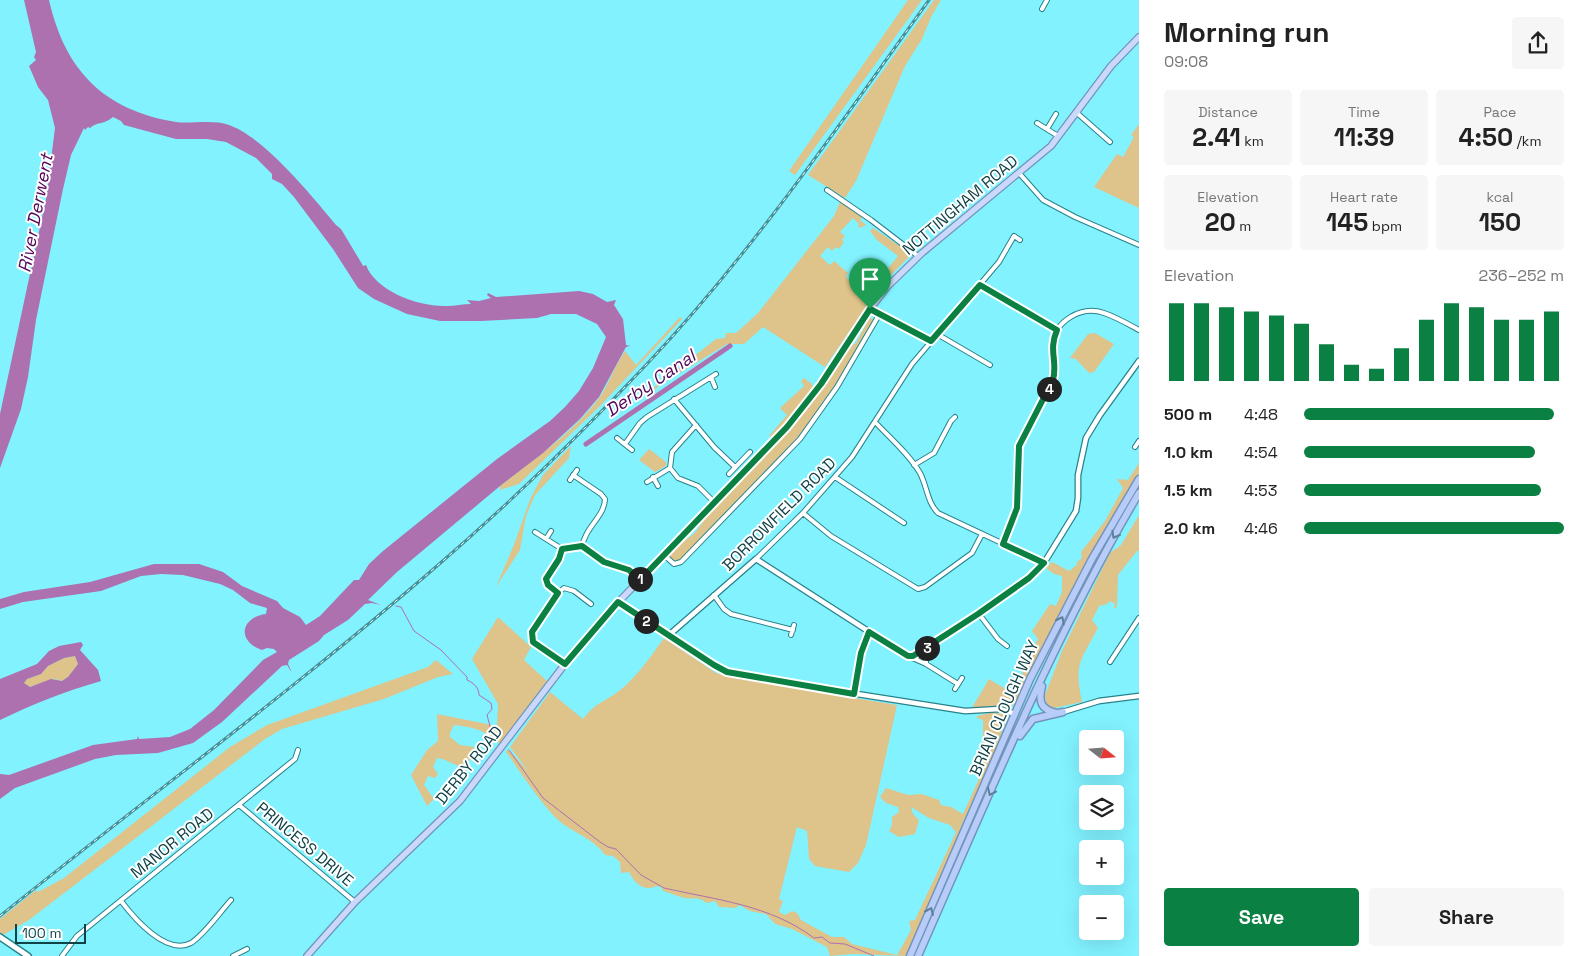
<!DOCTYPE html>
<html lang="en">
<head>
<meta charset="utf-8">
<style>
  :root { --surface:#fff; --page:#f6f6f6; --text:#222; --muted:#767676; --accent:#0b8043 }
  body { margin:0; font-family:"Space Grotesk",sans-serif; background:var(--page); color:var(--text); height:100vh; display:flex; flex-direction:column; font-size:19px; white-space:nowrap }
  * { box-sizing:border-box; margin:0 }
  p { font-size:16px; color:var(--muted) }
  .icon { flex:none; width:28px; height:28px; fill:none; stroke:currentColor; stroke-width:2; stroke-linecap:round; stroke-linejoin:round }
  .map { position:relative; flex:1; overflow:hidden }
  .side { display:flex; flex-direction:column; background:var(--surface); width:450px }
  .side>* { flex:none }
  .needle { width:32px; rotate:107deg }
  .buttons { position:absolute; left:1079px; top:730px; display:grid; gap:10px }
  .buttons a { display:grid; place-items:center; width:45px; height:45px; border-radius:5px; background:var(--surface); box-shadow:0 5px 20px #0002; font-size:25px }
  .scale { position:absolute; left:15px; bottom:12px; width:71px; box-sizing:border-box; padding-left:5px; border:2px solid #104247; border-top:0; font-size:14px; line-height:18px; white-space:nowrap; color:#104247; -webkit-text-stroke:4px #fff; paint-order:stroke }
  .pin { position:absolute; display:grid; place-items:center; width:42px; height:42px; color:#fff; margin:-51px -21px; border-radius:50% 50% 50% 0; rotate:-45deg; box-shadow:0 0 5px #0007 }
  .pin .icon { rotate:45deg }
  .km { position:absolute; width:25px; height:25px; margin:-12px; border-radius:50%; background:#222; color:#fff; font-size:14px; line-height:25px; text-align:center }
  .round { display:grid; place-items:center; flex:none; width:52px; height:52px; border-radius:5px; background:var(--page) }
  .summary { display:flex; align-items:center; justify-content:space-between; height:85px; padding:0 25px }
  h1 { font-size:28px; font-weight:700; line-height:38px }
  .stats { display:grid; grid-template-columns:repeat(3,1fr); gap:8px; height:85px; padding:5px 25px }
  .stats div { display:grid; align-content:center; border-radius:5px; background:var(--page); text-align:center }
  .stats b { font-size:25px; font-weight:700 }
  .stats small { font-size:14px; font-weight:400 }
  .stats p { font-size:14px }
  .chart { height:140px; padding:10px 25px }
  .chart p { display:flex; justify-content:space-between }
  .chart svg { width:100%; height:90px; margin-top:5px; stroke:var(--accent); stroke-width:6 }
  .cta { display:flex; gap:10px; margin-top:auto; padding:10px 25px }
  .cta a { flex:1; height:58px; border-radius:5px; background:var(--accent); color:#fff; font-size:20px; font-weight:700; line-height:58px; text-align:center }
  .cta a+a { background:var(--page); color:var(--text) }
  ul { padding:0 25px; list-style:none; font-size:16px }
  li { display:grid; grid-template-columns:80px 60px 1fr; align-items:center; height:38px }
  li i { height:12px; border-radius:6px; background:var(--accent) }
  main { display:flex; flex:1; min-height:0 }
  .map>svg:first-child { display:block }
  .green { fill:#dec38a }
  .water { fill:#ac71ae; fill-rule:evenodd }
  .lines { fill:none; stroke-linecap:round; stroke-linejoin:round }
  .stream { stroke:#ac71ae; stroke-width:1 }
  .canal { stroke:#ac71ae; stroke-width:5 }
  .minor-casing { stroke:#28828b; stroke-width:6 }
  .tertiary-casing { stroke:#28828b; stroke-width:7 }
  .secondary-casing { stroke:#28828b; stroke-width:8 }
  .primary-casing { stroke:#7294ba; stroke-width:8 }
  .trunk-casing { stroke:#7294ba; stroke-width:9 }
  .minor { stroke:#fff; stroke-width:4 }
  .tertiary { stroke:#fff; stroke-width:4.5 }
  .secondary { stroke:#fff; stroke-width:5 }
  .primary { stroke:#cad9fb; stroke-width:5.5 }
  .trunk { stroke:#b8ccfa; stroke-width:6 }
  .rail-casing { stroke:#439199; stroke-width:3 }
  .rail { stroke:#fff; stroke-width:1; stroke-dasharray:4; stroke-linecap:butt }
  .oneway { stroke:#5c8098 }
  .route-casing { stroke:#fff; stroke-width:10 }
  .route { stroke:#0b8043; stroke-width:6 }
  .labels { text-anchor:middle; dominant-baseline:central; stroke-width:4; stroke-linejoin:round; paint-order:stroke }
  .street-label { font-size:16px; fill:#104247; stroke:#fff }
  .water-label { font-size:18px; font-style:italic; fill:#54075a; stroke:#fff }
</style>
</head>
<body>
<main>
<div class="map">
<svg width="1139" height="956" viewBox="0 0 1139 956">
  <rect width="100%" height="100%" fill="#82f2ff"/>
  <path class="green" d="M908,0H922L795,175L789,171Z
    M934,0H941L931,17L922,39L905,66L856,181L845,198L808,175Z
    M1139,124V208L1094,187L1117,154L1123,157L1134,137L1131,135Z
    M840,202L863,216L860,220L866,225L860,228L858,226L859,224L853,218L840,232L845,236L842,240L844,242L839,249L836,247L832,251L828,247L820,256L830,265L834,261L848,273L846,277L863,291L873,279L877,282L898,256L877,240L870,231L873,228L907,251L910,256L890,276L887,282L869,303L825,367L763,327L744,344H727L660,385L653,391L652,389L716,339L725,338L726,333H736L758,313L834,216Z
    M680,317L682,319L601,405L519,484L500,490V486C534,459 573,433 599,398C609,384 615,365 625,351L636,365Z
    M870,317L874,321L826,400L796,440L681,561L676,562L670,559C670,545 690,540 697,530C719,499 749,473 774,445C802,414 827,380 851,346L856,343Z
    M1095,333L1114,344L1094,372L1089,373L1076,359L1070,358L1088,334Z
    M804,378L812,384L813,389L775,436H769L787,415L780,408L804,386L801,381Z
    M571,446L569,458L535,495L526,516L520,550L496,587L513,547L531,497L543,475Z
    M649,449L666,462V466L655,472L639,460Z
    M1139,463V473L1085,564L1086,567L1081,579L1078,578L1076,581L1078,584L1063,607V611L1046,640L1044,648L1035,662L1016,703L1008,708L990,707L975,710L973,706L989,679L1004,688L1005,691L1014,688L1023,680L1022,668L1038,639L1032,631L1050,604L1056,606L1062,592V576L1054,574L1046,568L1052,562L1069,571L1077,565V562L1082,558L1081,552L1105,521L1123,488L1117,479L1128,480Z
    M1139,515V551H1137L1118,575L1117,605L1116,608H1114L1115,604L1110,601L1107,604L1099,606L1092,620L1098,628C1080,662 1074,663 1082,702L1054,708C1047,706 1045,702 1045,695L1062,651L1110,553L1121,545Z
    M498,617L531,647L524,660L547,681L500,744C482,729 477,728 454,725L450,733V737L460,745L474,747L467,767C457,768 447,759 437,758L433,767L438,774L435,778L428,776L424,785L434,799L427,806L411,775L427,750L438,741L437,714L497,726L498,704L472,659Z
    M664,638L716,673L735,678L897,705L866,845L858,863L849,872L815,866L809,859L807,831L797,827L779,899L783,901L779,912L785,915L792,911L797,913L801,920L832,937H844L852,944L897,955L911,930L909,921L915,920L956,832L950,825L929,818L911,807L913,814L919,820L915,834L899,837L889,831L892,825V817L899,812L898,807L886,803L880,797L886,788L908,795L922,794L939,800L941,805L951,807L963,814L983,770V720L977,718V716L993,712L1005,715L1006,721L1004,726L989,766L961,826L962,830L907,956L852,954L830,956L827,947L792,929L775,924L766,914L750,911L739,905L736,908L719,907L715,901L707,903C695,895 696,900 685,898C676,896 671,893 663,891L661,887C656,885 654,888 649,888C639,888 633,880 629,872L621,873L620,862L613,856L605,855C592,836 568,832 553,815C536,796 521,773 506,752L508,749L529,772L510,747L550,692L583,719C596,702 603,703 619,691C637,677 651,656 664,638Z
    M75,656L78,664L68,677L62,681L55,679L29,687L24,683L27,679L41,674L48,666L64,658Z
    M436,660L453,674L438,677L384,699L282,729L265,739L29,920L3,935L0,932V919L36,890L38,892L64,878L230,747L267,725L428,667Z"/>
  <path class="water" d="M24,0H49C65,70 103,110 176,122C192,124 213,119 229,125C264,137 312,196 336,225L341,229L362,264L363,266L366,265C375,290 417,307 447,306C455,306 463,304 471,304L467,300L479,301L491,298L487,295L488,293L496,297L579,291L593,294L607,302L616,300L614,305L623,319L626,345L630,346L626,347L599,397L580,419L543,453L500,486L397,572L368,600L381,605L372,603L365,604L348,620L324,635L319,641L289,660L288,664L292,673L287,665L282,666L222,722L193,743L158,753L116,755L95,759L15,788L0,799V774L9,775L93,745L137,739L138,736L139,739L170,737L190,729L214,710L263,660L277,652L274,649L267,648L262,650C236,641 241,617 266,614L267,608L250,603L233,590L220,584L183,575L161,574L141,576L101,591L23,602L0,609V599L24,592L90,582L154,564H199L223,572L242,586L277,601L283,608L300,617L306,625L320,616L354,580H359L369,564L383,551L497,459L550,421L565,407L579,391L593,368L606,337L597,324L576,314H551L537,318L481,321H440L407,314L374,299L358,288L333,249L294,197L282,184L272,179V174L256,158L226,142L207,139H176L124,125L121,121L113,117C104,125 98,121 90,128L88,127L85,130L84,128L71,155L63,189L36,320L28,377L21,409L0,468V414L46,199L55,128L48,100L38,87L29,66L36,60L34,57L36,52Z
    M81,642L83,645L80,650L98,670L101,681C66,691 33,704 0,720V679L37,664L49,651L59,646ZM75,656L78,664L68,677L62,681L51,679L30,687L24,683L27,679L41,674L48,666L64,658Z"/>
  <g class="lines">
    <path class="stream" d="M396,606L401,607L414,631L441,650L467,677V680C474,683 479,688 479,695L491,703L492,709L487,715L491,730L496,736
      M509,750L543,798L600,842L608,847L616,849L641,875L664,888C717,900 770,905 814,938L822,937L830,943L845,944L874,956"/>
    <path class="canal" d="M586,444L730,346"/>
    <g class="minor-casing">
      <path id="minor" d="M1042,9L1047,0
        M1077,113L1110,142
        M1037,123L1058,136
        M1047,129L1056,114
        M1019,173L1043,200L1075,217L1139,245
        M827,190L871,220L918,256
        M980,285L1057,330
        M870,309L931,341
        M937,334L990,365
        M711,377L715,387
        M674,399L714,447L735,467
        M875,422C890,438 909,454 920,473C927,486 927,502 938,513L1044,563
        M696,425L672,452L670,468L678,478L698,486L715,503
        M617,438L632,450
        M625,444L640,423L647,417L716,374
        M1135,447L1139,441
        M914,465L934,453L951,421L955,417
        M729,474L750,452
        M573,475L601,494L605,499C605,516 585,527 582,547
        M653,477L658,486
        M835,477L904,523
        M570,480L577,470
        M647,482L670,468
        M803,513L831,536L918,589L925,587L972,553L982,534
        M535,532L562,549L582,547L604,561L629,569L639,580
        M546,539L551,531
        M1003,544L1017,508L1019,446L1053,380C1056,368 1050,357 1052,345C1055,321 1081,305 1104,313C1116,317 1128,324 1139,330
        M664,555L674,564L681,562L800,439L837,387L879,315
        M756,559L803,513L852,457L912,364L999,262L1014,236L1020,240
        M558,593L548,585L546,579L559,559L562,549
        M714,595L724,609L731,614L793,630
        M979,614L998,639L1007,646
        M791,635L794,625
        M926,649V664
        M908,656L926,664L958,684
        M1110,662L1139,618
        M565,664L533,642L531,636L532,632L558,593L564,588L574,591L591,604
        M955,689L962,678
        M853,694L861,653L869,632
        M239,805L355,902
        M121,901C134,918 166,956 191,943C205,934 220,912 231,900
        M62,956L77,936L295,759L298,750
        M233,956L247,949"/>
    </g>
    <g class="tertiary-casing">
      <path id="tertiary" d="M618,602L714,665L727,672L743,676L965,711L1000,709L1015,714
        M669,635L756,559L896,649L908,656L917,655L979,614L1029,578L1044,563L1076,511L1078,498V475L1086,438L1100,415L1139,361
        M1063,712L1099,701L1139,696"/>
    </g>
    <g class="secondary-casing">
      <path id="secondary" d="M0,937L28,956"/>
    </g>
    <g class="primary-casing">
      <path id="primary" d="M307,956L355,902L460,801L565,664L605,616L787,427L821,384L870,309L887,287L922,253L1051,146L1111,66L1139,37"/>
    </g>
    <g class="trunk-casing">
      <path id="trunk" d="M1042,686C1038,702 1041,710 1057,713
        M1020,736L1033,719L1063,712
        M910,956L1030,679L1092,559L1139,479
        M918,956C987,800 1052,640 1139,493"/>
    </g>
    <use href="#minor" class="minor"/>
    <use href="#tertiary" class="tertiary"/>
    <use href="#secondary" class="secondary"/>
    <use href="#primary" class="primary"/>
    <use href="#trunk" class="trunk"/>
    <g class="rail-casing">
      <path id="rail" d="M0,916C145,799 296,688 437,566C511,502 580,435 646,365C752,253 839,125 929,0"/>
    </g>
    <use href="#rail" class="rail"/>
  </g>
  <defs><path id="oneway-chevron" d="M-2-3.5L2.5 0L-2 3.5" fill="none" stroke-width="1.6" stroke-linecap="round" stroke-linejoin="round" transform="scale(1.25)"/></defs>
  <g class="oneway">
    <use href="#oneway-chevron" transform="translate(1115 535) rotate(119)"/>
    <use href="#oneway-chevron" transform="translate(1061 620) rotate(-63)"/>
    <use href="#oneway-chevron" transform="translate(991 792) rotate(115)"/>
    <use href="#oneway-chevron" transform="translate(930 911) rotate(-66)"/>
  </g>
  <g class="lines">
    <g class="route-casing">
      <path id="route" d="M980,285L1057,330C1048,351 1058,361 1053,380L1019,446L1017,508L1003,544L1044,563L1029,578L978,614L913,656H908L869,632L861,653L854,694L727,672L714,665L618,602L565,664L533,642L532,632L558,593L548,585L546,579L559,559L562,549L582,546L604,562L629,570L640,580L787,427L821,384L870,309L931,341Z"/>
    </g>
    <use href="#route" class="route"/>
  </g>
  <g class="labels">
    <g class="street-label">
      <text transform="translate(960 205) rotate(-40)">NOTTINGHAM ROAD</text>
      <text transform="translate(779 514) rotate(-45)">BORROWFIELD ROAD</text>
      <text transform="translate(1004 708) rotate(-66)">BRIAN CLOUGH WAY</text>
      <text transform="translate(469 765) rotate(-51)">DERBY ROAD</text>
      <text transform="translate(172 843) rotate(-39)">MANOR ROAD</text>
      <text transform="translate(305 844) rotate(40)">PRINCESS DRIVE</text>
    </g>
    <g class="water-label">
      <text transform="translate(35 213) rotate(-79)">River Derwent</text>
      <text transform="translate(650 383) rotate(-34)">Derby Canal</text>
    </g>
  </g>
</svg>
<div class="buttons">
<a><svg class="needle" viewBox="-14 -14 28 28"><path d="M0-13l5 13h-10z" fill="#e53935"/><path d="M0 13l5-13h-10z" fill="#767676"/></svg></a>
<a><svg class="icon" aria-label="layers" viewBox="0 0 24 24"><path d="M12 4l9 5-9 5-9-5zM3 14l9 5 9-5"/></svg></a>
<a>+</a>
<a>−</a>
</div>
<div class="scale">100 m</div>
<div class="pin" style="left:870px;top:309px;background:#1e9e55"><svg class="icon" aria-label="arrive" viewBox="0 0 24 24"><path d="M6 21V4h12l-3 4 3 4H6"/></svg></div>
<b class="km" style="left:640px;top:579px">1</b>
<b class="km" style="left:646px;top:621px">2</b>
<b class="km" style="left:927px;top:648px">3</b>
<b class="km" style="left:1049px;top:389px">4</b>
</div>
<section class="side">
<div class="summary"><div><h1>Morning run</h1><p>09:08</p></div><a class="round"><svg class="icon" aria-label="share" viewBox="0 0 24 24"><path d="M12 15V3M7 8l5-5 5 5M5 13v7h14v-7"/></svg></a></div>
<div class="stats">
<div><p>Distance</p><b>2.41<small> km</small></b></div>
<div><p>Time</p><b>11:39</b></div>
<div><p>Pace</p><b>4:50<small> /km</small></b></div>
</div>
<div class="stats">
<div><p>Elevation</p><b>20<small> m</small></b></div>
<div><p>Heart rate</p><b>145<small> bpm</small></b></div>
<div><p>kcal</p><b>150</b></div>
</div>
<div class="chart"><p><span>Elevation</span>236–252 m</p>
<svg viewBox="0 0 160 44" preserveAspectRatio="none"><path d="M5 44V6M15 44V6M25 44V8M35 44V10M45 44V12M55 44V16M65 44V26M75 44V36M85 44V38M95 44V28M105 44V14M115 44V6M125 44V8M135 44V14M145 44V14M155 44V10"/></svg>
</div>
<ul>
<li><b>500 m</b>4:48<i style="width:96%"></i></li>
<li><b>1.0 km</b>4:54<i style="width:89%"></i></li>
<li><b>1.5 km</b>4:53<i style="width:91%"></i></li>
<li><b>2.0 km</b>4:46<i style="width:100%"></i></li>
</ul>
<div class="cta"><a>Save</a><a>Share</a></div>
</section>
</main>
</body>
</html>
